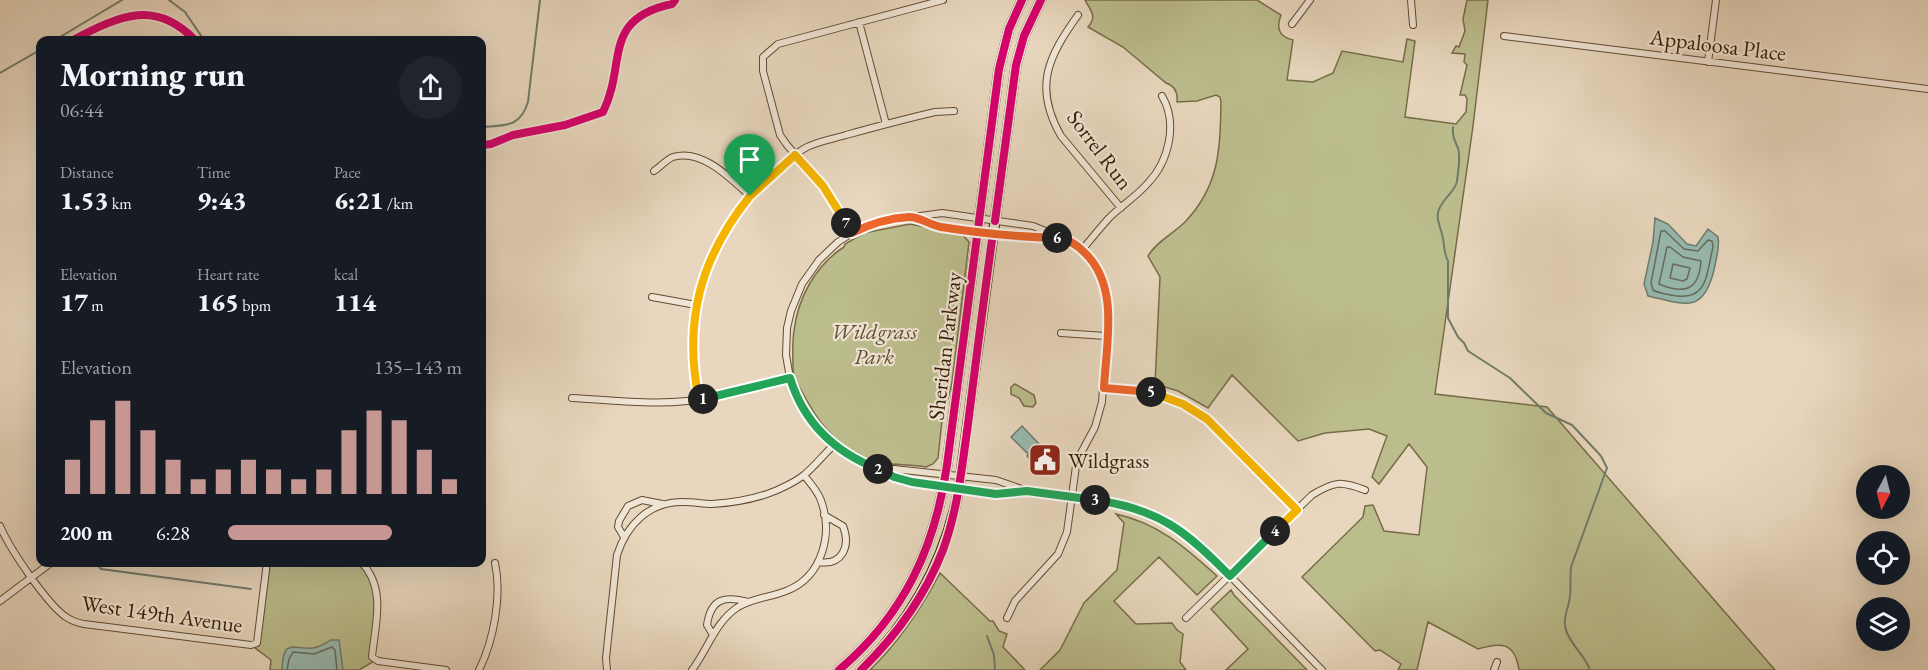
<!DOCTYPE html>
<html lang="en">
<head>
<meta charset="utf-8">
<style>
  :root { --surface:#171b24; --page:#20242c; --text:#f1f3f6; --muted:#9ea1a6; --accent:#c59692 }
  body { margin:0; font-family:"EB Garamond",serif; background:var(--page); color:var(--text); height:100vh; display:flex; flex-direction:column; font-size:22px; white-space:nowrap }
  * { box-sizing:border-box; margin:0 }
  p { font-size:20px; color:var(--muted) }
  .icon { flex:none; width:33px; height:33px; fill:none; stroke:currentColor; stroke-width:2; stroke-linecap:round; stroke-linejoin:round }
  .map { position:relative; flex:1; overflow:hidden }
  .details { position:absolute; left:36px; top:36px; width:450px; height:531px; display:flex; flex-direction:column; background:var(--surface); border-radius:12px; box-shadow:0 6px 24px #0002 }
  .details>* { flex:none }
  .needle { width:39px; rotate:187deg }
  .fabs { position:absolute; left:1856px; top:465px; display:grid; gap:12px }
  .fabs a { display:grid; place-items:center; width:54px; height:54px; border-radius:50%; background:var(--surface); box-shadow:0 6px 24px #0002; font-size:30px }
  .pin { position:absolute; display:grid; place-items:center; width:51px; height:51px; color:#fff; margin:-62px -26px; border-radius:50% 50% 50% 0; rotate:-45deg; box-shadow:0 0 6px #0007 }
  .pin .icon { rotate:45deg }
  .km { position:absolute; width:30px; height:30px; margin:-15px; border-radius:50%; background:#222; color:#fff; font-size:16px; line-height:30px; text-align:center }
  .round { display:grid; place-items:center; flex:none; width:63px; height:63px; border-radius:32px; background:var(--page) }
  .summary { display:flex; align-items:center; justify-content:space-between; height:102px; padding:0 24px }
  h1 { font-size:33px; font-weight:800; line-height:45px }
  .stats { display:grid; grid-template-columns:repeat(3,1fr); gap:9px; height:102px; padding:6px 24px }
  .stats div { display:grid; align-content:center }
  .stats b { font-size:26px; font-weight:800 }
  .stats small { font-size:16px; font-weight:400 }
  .stats p { font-size:16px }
  .chart { height:168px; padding:12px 24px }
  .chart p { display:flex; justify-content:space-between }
  .chart svg { width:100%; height:108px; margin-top:6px; stroke:var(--accent); stroke-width:6 }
  ul { padding:0 24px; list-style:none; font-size:20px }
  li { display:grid; grid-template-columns:96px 72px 1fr; align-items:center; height:45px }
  li i { height:15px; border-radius:8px; background:var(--accent) }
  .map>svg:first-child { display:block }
  .green { fill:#bcbd8d; stroke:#786c48; stroke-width:1.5 }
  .water { fill:#97bab1; stroke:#707b6b; stroke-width:1.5 }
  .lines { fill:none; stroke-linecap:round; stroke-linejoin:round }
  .shore { stroke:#666b5a; stroke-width:1.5 }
  .stream { stroke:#707b6b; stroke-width:2 }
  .minor-casing { stroke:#624b31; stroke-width:8 }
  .secondary-casing { stroke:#351c02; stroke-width:11 }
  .minor { stroke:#f0e5d5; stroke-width:6 }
  .secondary { stroke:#f0e5d5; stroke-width:9 }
  .cycleway-casing { stroke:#f0e5d5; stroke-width:11 }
  .cycleway { stroke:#d6006c; stroke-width:8 }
  .split-1-casing { stroke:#fff; stroke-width:12 }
  .split-2-casing { stroke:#fff; stroke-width:12 }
  .split-3-casing { stroke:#fff; stroke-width:12 }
  .split-4-casing { stroke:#fff; stroke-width:12 }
  .split-5-casing { stroke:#fff; stroke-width:12 }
  .split-6-casing { stroke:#fff; stroke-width:12 }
  .split-7-casing { stroke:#fff; stroke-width:12 }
  .split-8-casing { stroke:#fff; stroke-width:12 }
  .split-1 { stroke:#f5b400; stroke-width:8 }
  .split-2 { stroke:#22a559; stroke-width:8 }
  .split-3 { stroke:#22a559; stroke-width:8 }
  .split-4 { stroke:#22a559; stroke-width:8 }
  .split-5 { stroke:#f5b400; stroke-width:8 }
  .split-6 { stroke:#f0652b; stroke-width:8 }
  .split-7 { stroke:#f0652b; stroke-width:8 }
  .split-8 { stroke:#f5b400; stroke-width:8 }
  .labels { text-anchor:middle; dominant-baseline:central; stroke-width:4.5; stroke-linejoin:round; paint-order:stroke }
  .street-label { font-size:22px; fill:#351c02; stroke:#f0e5d5 }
  .park-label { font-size:22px; font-style:italic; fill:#5e4c2c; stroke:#f0e5d5 }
  .poi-label { font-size:22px; fill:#351c02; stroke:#f0e5d5; text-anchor:start }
</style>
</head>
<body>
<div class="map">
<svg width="1928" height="670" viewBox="0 0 1928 670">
  <rect width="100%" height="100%" fill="#e8d7be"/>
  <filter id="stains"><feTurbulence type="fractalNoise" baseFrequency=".00333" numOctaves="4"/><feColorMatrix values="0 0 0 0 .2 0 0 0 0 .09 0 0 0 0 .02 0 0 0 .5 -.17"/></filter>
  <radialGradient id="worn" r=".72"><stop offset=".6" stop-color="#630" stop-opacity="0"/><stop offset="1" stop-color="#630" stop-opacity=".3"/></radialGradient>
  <path class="green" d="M1085,0H1257L1281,15C1276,28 1279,37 1293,40L1287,80L1313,82L1333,73L1342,51L1403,62L1407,39L1415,41L1405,117L1456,124L1466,112L1467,99L1465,95H1460L1467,65L1464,62L1465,54L1452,53L1456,46L1459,47L1465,31L1463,19L1467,0H1488L1473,126L1435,394L1547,407L1775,670H1519C1515,642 1501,642 1478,649L1428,622L1417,670H1398L1401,664L1380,650L1375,651L1302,577L1363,517L1365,506L1373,505L1384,531L1419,535L1427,467L1409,444L1379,484L1372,477L1387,436L1369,429L1325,433L1298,441L1232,375L1208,408L1178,391L1155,384L1160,277L1148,256C1157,241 1173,234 1185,222C1220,185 1220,149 1221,102L1220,97L1216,95L1197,101L1177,102C1178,93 1175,86 1166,83L1123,47L1088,27C1098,16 1090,10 1085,0Z
    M910,224L962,234L969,242L952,383L942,421L938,458L933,464L926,467C904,463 884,467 863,457C833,443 817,420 802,392C798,385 792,375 793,367C793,355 792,343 794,331C798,297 816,265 844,247L845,244L864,233Z
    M1015,384L1034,395L1036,403L1033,407L1024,406L1019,398L1011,394V387Z
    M1116,514C1158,523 1186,548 1217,576L1197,595L1159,557L1114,601L1136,624L1172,623L1177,630L1183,634L1180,662L1186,670H1040L1060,650L1084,603L1117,570L1124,523Z
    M267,563H361L377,590L372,657L376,660L359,670H270L271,660L251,645L257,642Z
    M940,573L990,621H993L999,631L1007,634L1003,647L1025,670H870C899,642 921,609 940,573Z
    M1231,590L1234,595L1307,670H1226L1248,649L1211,609Z"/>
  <path class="water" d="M1655,218L1668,224L1687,244L1696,246L1708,229L1718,237C1720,249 1716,258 1714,270C1703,315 1684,304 1648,296L1644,284L1653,242Z
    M1022,426L1041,446L1029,458L1027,456L1029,455L1011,437Z
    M331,640H339L343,670H282C283,637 293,650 313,648C320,647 326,643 331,640Z"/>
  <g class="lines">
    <path class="shore" d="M1661,231H1665L1684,249L1698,251L1708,240L1712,241L1713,247C1706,275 1708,303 1671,295C1665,294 1658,293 1653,290L1651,283Z
      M1667,247H1670L1683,257L1701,261C1699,290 1685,295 1659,284Z
      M1673,264L1690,268L1687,279L1683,281L1670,278Z
      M287,670L289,659L293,652L314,654L332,647L335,650L337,670"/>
    <path class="stream" d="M169,0L185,12L204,40
      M55,40L122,0
      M0,73L40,50
      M482,127C505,125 520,128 528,102L540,0
      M1453,127C1452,136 1455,141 1458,148C1461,157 1458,172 1457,181C1456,190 1446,196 1442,204C1434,215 1439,223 1442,234C1445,244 1443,252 1448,261V318L1458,337L1464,343L1468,351L1510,378L1546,413L1572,425L1601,456L1607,468L1571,567C1570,577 1571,586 1570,596C1569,609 1561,619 1567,633C1573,647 1585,656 1590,670
      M95,562L101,569L251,589
      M987,636L994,655L995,670"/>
    <g class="minor-casing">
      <path id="minor" d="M1411,0L1413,25
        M1078,15C1048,57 1033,87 1061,136L1121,208
        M859,22L886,124
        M1292,24L1310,0
        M1504,36L1928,89
        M1708,62L1716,0
        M654,171C660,167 667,159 673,157C702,148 731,179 750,196
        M915,218C959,234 1011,237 1058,238
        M852,233L823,186L787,145L780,135L763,71V57L778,44L943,0
        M1082,250C1091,239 1100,228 1109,218C1122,205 1137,196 1148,183C1169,161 1178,123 1162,96
        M652,297L696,305
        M1061,333L1106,336
        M1103,388C1125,389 1147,390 1168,397C1215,414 1262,474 1297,510
        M572,398C610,400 649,405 687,401C722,398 756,386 790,378
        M699,400C682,313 705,236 771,176C783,166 793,154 807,147C819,141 833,139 846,135C875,127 905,119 935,112L954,111
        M884,471L894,469L996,480L1027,491L1116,503L1152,514L1168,522L1197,542L1322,670
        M0,526C9,548 47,604 66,617C72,621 78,623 84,624L251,645L257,643L267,562
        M624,537L618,527L619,521L628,506L642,500L662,504
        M361,562C387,588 375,625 372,657L378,661L446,670
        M818,562C842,566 851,547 843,526L824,515
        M0,601L52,562
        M1007,618L1015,601L1058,554L1067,532L1076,466L1080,455L1095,427L1102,402L1108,311L1103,280L1097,268L1082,250L1063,238L1033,226L942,213L878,222L852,233L838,242L819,260L802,284L791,311L787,328L786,355L790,378L795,392L809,418L818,431L842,451L861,462L904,481L996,493L1027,491
        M1186,618L1312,495C1335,481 1341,481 1365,490
        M713,635L707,625C711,597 726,596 749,602
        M479,670C494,640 502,595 495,563
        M607,670L606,658L617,555C627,524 650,501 684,502C694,502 703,504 712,504C731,503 749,500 767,494C779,490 795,482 804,475C815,466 824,454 834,445
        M692,670C708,649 715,622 738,607C753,598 771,597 786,591C823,577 834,532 820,498C816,489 809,482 804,475
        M1494,670L1497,662"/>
    </g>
    <g class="secondary-casing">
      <path id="secondary" d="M839,670C904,615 935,548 947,465L999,69L1009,29L1022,0
        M861,670C912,620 946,559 959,488L1016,65L1024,36L1041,0"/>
    </g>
    <use href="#minor" class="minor"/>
    <use href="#secondary" class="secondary"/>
    <g class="cycleway-casing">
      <path id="cycleway" d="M73,40C122,14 156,0 195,40
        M482,145L491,144L513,135L565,125L603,112C627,64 601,19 672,4L675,0
        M995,221L1016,65L1024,36L1041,0
        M839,670C904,615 935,548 947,465L999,69L1009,29L1022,0
        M861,670C896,636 925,596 943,550C958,509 962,466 968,424C976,360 984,297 993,233"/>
    </g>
    <use href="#cycleway" class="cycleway"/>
  </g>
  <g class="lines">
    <g class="split-1-casing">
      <path id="split-1" d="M703,399L699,400C683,322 700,258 750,196"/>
    </g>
    <g class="split-2-casing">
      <path id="split-2" d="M703,399L790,378C804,423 834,452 878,469"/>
    </g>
    <g class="split-3-casing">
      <path id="split-3" d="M878,469L894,477L912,482L996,494L1027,491L1095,500"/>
    </g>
    <g class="split-4-casing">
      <path id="split-4" d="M1095,500C1159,509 1186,531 1230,576L1275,531"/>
    </g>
    <g class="split-5-casing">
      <path id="split-5" d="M1151,392L1183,404L1207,419L1297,510L1275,531"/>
    </g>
    <g class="split-6-casing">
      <path id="split-6" d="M1057,238C1067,238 1077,245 1085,253C1120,287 1106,344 1104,388L1151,392"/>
    </g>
    <g class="split-7-casing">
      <path id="split-7" d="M846,223L852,233C870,224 889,218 909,217C920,217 930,225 941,227C979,233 1018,237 1057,238"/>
    </g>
    <g class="split-8-casing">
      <path id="split-8" d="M750,196L795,155L823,186L846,223"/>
    </g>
    <use href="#split-1" class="split-1"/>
    <use href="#split-2" class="split-2"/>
    <use href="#split-3" class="split-3"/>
    <use href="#split-4" class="split-4"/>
    <use href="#split-5" class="split-5"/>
    <use href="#split-6" class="split-6"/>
    <use href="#split-7" class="split-7"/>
    <use href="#split-8" class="split-8"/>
  </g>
  <defs>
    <g id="civic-square" transform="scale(1.725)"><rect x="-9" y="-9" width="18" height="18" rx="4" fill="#8f2418" stroke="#f0e5d5"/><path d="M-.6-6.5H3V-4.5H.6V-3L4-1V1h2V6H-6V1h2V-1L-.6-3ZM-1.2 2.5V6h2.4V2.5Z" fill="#fff"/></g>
  </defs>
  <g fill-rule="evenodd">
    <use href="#civic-square" x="1045" y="460"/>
  </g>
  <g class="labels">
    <g class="street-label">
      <text transform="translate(1718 45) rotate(7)">Appaloosa Place</text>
      <text transform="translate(1100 150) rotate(53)">Sorrel Run</text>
      <text transform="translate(945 346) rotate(-83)">Sheridan Parkway</text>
      <text transform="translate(162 614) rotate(8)">West 149th Avenue</text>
    </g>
    <g class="park-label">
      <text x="874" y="331">Wildgrass<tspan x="874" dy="25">Park</tspan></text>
    </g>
    <g class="poi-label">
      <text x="1068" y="460">Wildgrass</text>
    </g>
  </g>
  <rect width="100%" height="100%" filter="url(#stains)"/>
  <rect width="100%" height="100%" fill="url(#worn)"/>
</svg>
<div class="fabs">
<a><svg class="needle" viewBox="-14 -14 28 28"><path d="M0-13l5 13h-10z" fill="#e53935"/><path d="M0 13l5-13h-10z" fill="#9ea1a6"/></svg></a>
<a><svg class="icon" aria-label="locate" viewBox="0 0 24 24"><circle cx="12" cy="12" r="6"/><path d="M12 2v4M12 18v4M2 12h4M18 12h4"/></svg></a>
<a><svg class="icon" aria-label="layers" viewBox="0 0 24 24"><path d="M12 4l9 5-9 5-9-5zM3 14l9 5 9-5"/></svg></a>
</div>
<div class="pin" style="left:750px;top:196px;background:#1e9e55"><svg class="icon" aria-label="arrive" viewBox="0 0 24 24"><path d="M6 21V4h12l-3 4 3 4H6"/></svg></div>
<b class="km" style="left:703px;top:399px">1</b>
<b class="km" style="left:878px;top:469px">2</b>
<b class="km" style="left:1095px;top:500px">3</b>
<b class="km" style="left:1275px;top:531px">4</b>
<b class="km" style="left:1151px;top:392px">5</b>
<b class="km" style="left:1057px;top:238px">6</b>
<b class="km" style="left:846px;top:223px">7</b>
<section class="details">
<div class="summary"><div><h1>Morning run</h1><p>06:44</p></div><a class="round"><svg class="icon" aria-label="share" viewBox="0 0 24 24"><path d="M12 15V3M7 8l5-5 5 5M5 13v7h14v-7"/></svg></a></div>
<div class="stats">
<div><p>Distance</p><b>1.53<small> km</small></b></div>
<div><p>Time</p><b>9:43</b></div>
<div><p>Pace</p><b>6:21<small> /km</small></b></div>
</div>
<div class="stats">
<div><p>Elevation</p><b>17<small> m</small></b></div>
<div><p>Heart rate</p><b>165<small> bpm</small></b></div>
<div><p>kcal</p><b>114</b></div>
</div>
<div class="chart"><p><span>Elevation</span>135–143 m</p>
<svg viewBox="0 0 160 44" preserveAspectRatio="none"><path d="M5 44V30M15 44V14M25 44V6M35 44V18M45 44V30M55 44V38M65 44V34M75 44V30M85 44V34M95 44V38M105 44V34M115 44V18M125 44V10M135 44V14M145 44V26M155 44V38"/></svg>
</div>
<ul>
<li><b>200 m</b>6:28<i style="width:70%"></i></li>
</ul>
</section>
</div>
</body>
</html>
